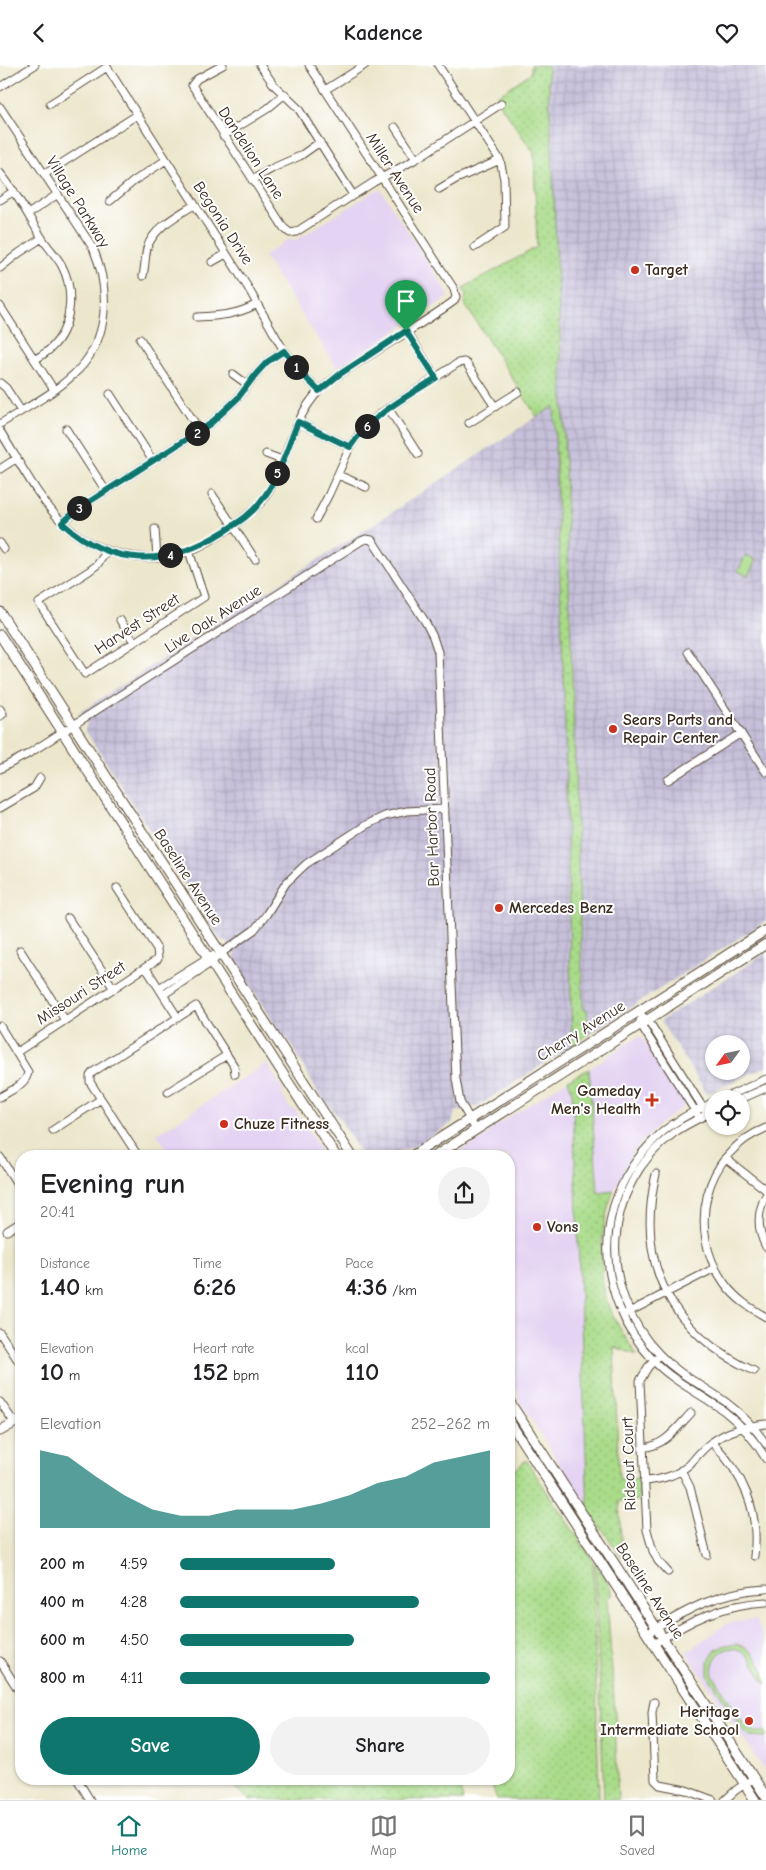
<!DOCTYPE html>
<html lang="en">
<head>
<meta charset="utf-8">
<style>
  :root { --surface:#fff; --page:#f2f2f2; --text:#202124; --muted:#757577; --line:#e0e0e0; --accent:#0f766e }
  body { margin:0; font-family:"Comic Neue",sans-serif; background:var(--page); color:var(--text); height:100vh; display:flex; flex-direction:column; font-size:19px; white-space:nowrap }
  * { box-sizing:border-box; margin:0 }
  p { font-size:16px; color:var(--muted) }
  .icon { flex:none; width:28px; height:28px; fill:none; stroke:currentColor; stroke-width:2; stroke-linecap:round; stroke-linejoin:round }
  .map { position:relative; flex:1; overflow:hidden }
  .drawer { position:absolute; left:15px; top:1085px; width:500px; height:635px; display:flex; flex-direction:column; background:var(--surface); border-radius:20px; box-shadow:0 1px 4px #0004 }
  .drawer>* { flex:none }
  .needle { width:32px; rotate:237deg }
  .buttons { position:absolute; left:705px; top:970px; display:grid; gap:10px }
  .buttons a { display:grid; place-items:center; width:45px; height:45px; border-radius:50%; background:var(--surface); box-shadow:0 1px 4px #0004; font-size:25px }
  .pin { position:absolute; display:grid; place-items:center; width:42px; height:42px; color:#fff; margin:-51px -21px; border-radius:50% 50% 50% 0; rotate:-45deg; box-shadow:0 0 5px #0007 }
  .pin .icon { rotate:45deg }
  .km { position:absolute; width:25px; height:25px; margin:-12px; border-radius:50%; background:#222; color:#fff; font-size:14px; line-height:25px; text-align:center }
  .round { display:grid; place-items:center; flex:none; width:52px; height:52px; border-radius:26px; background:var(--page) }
  .head { display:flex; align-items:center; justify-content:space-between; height:85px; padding:0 25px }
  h1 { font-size:28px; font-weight:800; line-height:38px }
  .metrics { display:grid; grid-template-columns:repeat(3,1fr); gap:8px; height:85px; padding:5px 25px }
  .metrics div { display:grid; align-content:center }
  .metrics b { font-size:25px; font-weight:800 }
  .metrics small { font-size:14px; font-weight:400 }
  .metrics p { font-size:14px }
  .chart { height:140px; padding:10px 25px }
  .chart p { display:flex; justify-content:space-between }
  .chart svg { width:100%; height:90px; margin-top:5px; fill:var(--accent); opacity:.7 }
  .primary-button { display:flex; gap:10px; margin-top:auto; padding:10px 25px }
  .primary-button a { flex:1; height:58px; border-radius:30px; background:var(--accent); color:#fff; font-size:20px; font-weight:800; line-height:58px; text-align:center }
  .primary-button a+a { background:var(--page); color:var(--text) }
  ul { padding:0 25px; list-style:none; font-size:16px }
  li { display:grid; grid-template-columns:80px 60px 1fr; align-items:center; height:38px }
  li i { height:12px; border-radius:6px; background:var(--accent) }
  header { display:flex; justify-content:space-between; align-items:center; height:65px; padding:0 25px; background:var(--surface); font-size:22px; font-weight:800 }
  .tab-bar { display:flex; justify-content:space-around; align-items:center; height:70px; border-top:1px solid var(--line); background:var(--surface); font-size:14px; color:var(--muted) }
  .tab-bar a { display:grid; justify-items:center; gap:2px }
  .tab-bar .current { color:var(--accent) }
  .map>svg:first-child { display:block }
  .built { fill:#e4d3f2 }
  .industrial { fill:url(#industrial-grid); fill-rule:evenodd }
  .grass { fill:url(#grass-dots); stroke:#728254 }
  .garden { fill:#a9db89; stroke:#728254 }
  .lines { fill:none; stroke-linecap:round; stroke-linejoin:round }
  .minor-casing { stroke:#564638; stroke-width:9 }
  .major-casing { stroke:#564638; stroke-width:11 }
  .minor { stroke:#fff; stroke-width:7 }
  .major { stroke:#fff; stroke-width:9 }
  .route-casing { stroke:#fff; stroke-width:10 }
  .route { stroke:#0f766e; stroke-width:6 }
  .poi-dot { fill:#c8321e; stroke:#fff; stroke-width:2 }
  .labels { text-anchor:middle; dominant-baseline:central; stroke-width:4; stroke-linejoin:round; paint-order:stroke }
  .street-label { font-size:16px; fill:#3b2a1e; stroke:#fff }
  .poi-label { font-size:16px; font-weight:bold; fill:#3b2a1e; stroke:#fff; text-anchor:start }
</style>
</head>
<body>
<header><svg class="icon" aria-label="back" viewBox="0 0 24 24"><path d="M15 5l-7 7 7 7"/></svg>Kadence<svg class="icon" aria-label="heart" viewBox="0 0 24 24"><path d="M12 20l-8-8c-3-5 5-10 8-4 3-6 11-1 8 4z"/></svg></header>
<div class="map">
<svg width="766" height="1735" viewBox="0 0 766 1735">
  <defs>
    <pattern id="industrial-grid" width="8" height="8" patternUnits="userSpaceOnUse" patternTransform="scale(1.25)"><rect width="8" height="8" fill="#c6c0da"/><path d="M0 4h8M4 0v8" fill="none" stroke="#aba5bb"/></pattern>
    <pattern id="grass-dots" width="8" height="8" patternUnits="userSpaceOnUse" patternTransform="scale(1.25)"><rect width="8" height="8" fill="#a9db89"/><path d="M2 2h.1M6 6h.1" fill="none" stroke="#92bc76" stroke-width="1.8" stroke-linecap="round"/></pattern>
  </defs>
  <rect width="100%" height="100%" fill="#fff"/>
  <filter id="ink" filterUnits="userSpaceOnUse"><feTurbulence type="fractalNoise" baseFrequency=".02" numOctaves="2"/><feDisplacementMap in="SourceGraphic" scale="10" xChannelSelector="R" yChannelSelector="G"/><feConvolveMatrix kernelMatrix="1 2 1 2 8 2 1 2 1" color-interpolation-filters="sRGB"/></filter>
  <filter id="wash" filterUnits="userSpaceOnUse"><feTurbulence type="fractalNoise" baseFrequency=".0096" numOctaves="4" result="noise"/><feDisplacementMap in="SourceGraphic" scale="20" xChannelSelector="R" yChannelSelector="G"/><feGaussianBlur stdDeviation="1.12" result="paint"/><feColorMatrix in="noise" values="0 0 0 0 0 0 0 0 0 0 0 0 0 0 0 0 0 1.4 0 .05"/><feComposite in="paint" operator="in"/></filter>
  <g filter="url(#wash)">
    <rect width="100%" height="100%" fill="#ece7cc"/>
    <path class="built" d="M381,125L448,229L447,233L337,303L264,191L289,174L296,175L375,126Z
      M637,972H642L686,1040L662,1057L635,1084L614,1126L598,1128L589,1004Z
      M267,998L283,1025L282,1031L290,1043L296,1045L300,1053L304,1056L311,1071L324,1091H171L157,1069Z
      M568,1015L572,1027L573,1041L588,1444L518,1333L519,1328L511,1316H509V1091H451L471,1079H475L488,1070L489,1066L497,1060Z
      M756,1554L762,1568L765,1582L766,1707L686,1587L728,1558Z"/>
    <path class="industrial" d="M548,0H766V856L589,969L587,946L583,945L566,423Z
      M554,340L565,660L572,981L478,1041L455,1047L452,1058L411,1083L400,1086L392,1091H362L341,1056L317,1026L288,974L282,970L235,898V889L227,877L220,874L85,665L87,658L79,648L202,568L371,461Z
      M766,888V1002L742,1012L707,1029L661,957L662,955ZM714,979H741V1006H714Z"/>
    <path class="grass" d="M531,0H548L563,337L583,945H587L589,969L572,981L565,660L554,341L537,352L464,238L466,231L463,223L537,182L534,88L495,32L531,8Z
      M589,1004L598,1128L614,1126C600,1157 596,1215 611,1247C618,1262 628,1276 637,1290L614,1282L619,1414L639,1413V1435L619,1436L622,1493C611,1476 599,1461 588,1444L573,1041L572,1027L568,1015Z
      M526,1395L593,1496L599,1735H497L490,1714H509V1410Z
      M595,1498L609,1519L612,1530L607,1533L615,1649L618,1735H604Z
      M193,1714H457L463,1735H250L234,1722Z"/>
    <path class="garden" d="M746,490L756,495L748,511L738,506Z
      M738,1579C753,1583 766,1604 766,1619C759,1609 753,1594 743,1587C727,1576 709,1592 713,1610L745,1661L757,1667H766V1672H764L751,1671L741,1663L708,1610V1597L716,1585L725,1580Z"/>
  </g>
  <g filter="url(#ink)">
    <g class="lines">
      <g class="minor-casing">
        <path id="minor" d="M223,0L197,14L192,20L284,163L290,168L296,167L374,117L416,94L501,39
          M260,0L274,20L298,43L353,130
          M438,0L500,95L504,114L505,162L475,182
          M0,22L35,0
          M325,25L365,0
          M50,39L107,2L247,221L284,286L301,308L319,326
          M0,42L93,183C111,226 110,277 73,310C52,330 24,344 0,359
          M395,62L416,94
          M223,71L267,44L285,29
          M0,108C17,128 28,151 42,173C48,183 57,191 62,201C75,226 72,264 50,284C46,288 40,291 35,295
          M45,109L137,50
          M252,115L275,102L300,91L320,77
          M439,124L456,114L500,95
          M0,135L14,126
          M110,136L134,116L166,95
          M28,149L58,129
          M212,197L226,189
          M0,203L19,188L42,173
          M143,211C145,202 145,192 147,183C154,162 177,151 194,140
          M0,241L54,325
          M197,252C219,251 237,250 257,239
          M407,266L436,313
          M140,274L200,366
          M233,309L248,320
          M0,318L6,323L21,346
          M110,329L153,396
          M388,343L418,389
          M298,357L350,382
          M469,358L518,327
          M66,364L106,426
          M0,366C19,396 37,432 62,457C95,490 147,502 191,485C203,481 213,474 224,467C238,458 251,449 262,436C287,403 289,357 319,326C331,314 345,306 359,297C390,277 424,258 454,236L456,232L454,224L309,0
          M266,389L282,395
          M0,404L17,393
          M338,410L366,422
          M212,429L255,494
          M316,454L329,429L350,382L359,369L381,348L458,298L464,297L467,299L495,342
          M63,458L78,444L210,359L238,333L256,309L267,297L284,286
          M155,464L157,493
          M0,478L4,484
          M107,486L97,500L89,506L39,538L85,609L204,532L189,486
          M120,555L134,577
          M688,587L766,707
          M0,644L3,649L0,651
          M0,704L28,689L361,476L366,474L372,475L426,558L433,572L438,587L456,1014L460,1037L476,1065
          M668,715L741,668
          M0,743L34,723L40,713
          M68,853L114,924
          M20,885L65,955
          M146,903L178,953
          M159,923L212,890
          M163,930L212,897L220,889L254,865L266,850L286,818L306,799L366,760L385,751L407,746L445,744
          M638,948L648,955L705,1046
          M640,956L641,960L697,1049
          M0,961L28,1007C27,1019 10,1026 0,1032
          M17,987L158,894L157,884L117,823
          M168,1027L227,990
          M722,1034L766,1014
          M741,1034L766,1023
          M714,1037C692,1047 670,1058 653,1076C591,1138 594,1231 653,1295C673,1317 700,1328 724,1346C741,1359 755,1375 766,1394
          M714,1046C700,1053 686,1059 674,1068C601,1122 597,1225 659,1289C680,1311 703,1320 727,1338C742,1349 755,1363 766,1379
          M766,1063C703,1088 686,1166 725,1219C736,1234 750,1243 766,1252
          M53,1065L101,1034
          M138,1091L90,1017V1011L93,1007L196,941L234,1001L235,1009
          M0,1092L21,1125
          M725,1093L766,1125
          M656,1109C635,1199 671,1268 754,1306
          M766,1130C757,1147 757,1165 766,1182
          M7,1166L21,1157
          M627,1248L715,1203
          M0,1268L19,1297L21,1295
          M656,1294L648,1302L640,1316L647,1465L653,1486L658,1496L668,1507
          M0,1337L14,1357
          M712,1377C743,1409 760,1445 754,1491
          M642,1383C665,1381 676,1364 691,1348
          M681,1405L690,1422L707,1490
          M644,1416C660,1415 678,1410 690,1399C697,1391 703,1383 712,1377C729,1365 746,1361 766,1359
          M647,1569C686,1545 719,1526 766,1524
          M654,1579C689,1556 723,1539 766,1537
          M0,1596L21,1629
          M654,1637L652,1647L655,1715L660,1720L686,1725L713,1735
          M77,1714L90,1735
          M725,1735L736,1725L754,1713"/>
      </g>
      <g class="major-casing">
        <path id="major" d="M0,547L352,1091
          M0,570L336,1091
          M412,1091L766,865
          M435,1091L766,879
          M509,1336L766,1732
          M509,1356L755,1735
          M0,1366L21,1354"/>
      </g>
      <use href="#minor" class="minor"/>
      <use href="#major" class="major"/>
    </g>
  </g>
  <g class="lines" filter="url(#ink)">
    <g class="route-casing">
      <path id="route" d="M406,266L436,313C405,333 371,350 350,382L298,357C287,383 279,414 261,436C251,450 237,458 223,467C168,502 112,503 62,458L78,444L210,359L238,333L256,309L267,297L284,286L301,308L319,326L340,309Z"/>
    </g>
    <use href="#route" class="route"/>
  </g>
  <g class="poi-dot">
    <circle cx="635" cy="205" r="5"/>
    <circle cx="613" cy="664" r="5"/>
    <circle cx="499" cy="843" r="5"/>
    <path d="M649.5 1027.5h5v5h5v5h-5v5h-5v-5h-5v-5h5z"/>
    <circle cx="224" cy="1059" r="5"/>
    <circle cx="537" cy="1162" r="5"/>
    <circle cx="749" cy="1656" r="5"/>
  </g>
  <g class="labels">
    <g class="street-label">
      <text transform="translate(251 88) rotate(57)">Dandelion Lane</text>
      <text transform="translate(395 108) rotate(57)">Miller Avenue</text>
      <text transform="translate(78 137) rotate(58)">Village Parkway</text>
      <text transform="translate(223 158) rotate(57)">Begonia Drive</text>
      <text transform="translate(213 554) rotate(-33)">Live Oak Avenue</text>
      <text transform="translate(137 559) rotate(-33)">Harvest Street</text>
      <text transform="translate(432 762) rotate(-92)">Bar Harbor Road</text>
      <text transform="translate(188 812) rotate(57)">Baseline Avenue</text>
      <text transform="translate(81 928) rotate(-33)">Missouri Street</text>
      <text transform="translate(581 966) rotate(-32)">Cherry Avenue</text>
      <text transform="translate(629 1399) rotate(-92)">Rideout Court</text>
      <text transform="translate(650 1526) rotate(57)">Baseline Avenue</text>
    </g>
    <g class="poi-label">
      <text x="645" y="205">Target</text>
      <text x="623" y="655">Sears Parts and<tspan x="623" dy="18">Repair Center</tspan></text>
      <text x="509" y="843">Mercedes Benz</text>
      <text x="641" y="1026" text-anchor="end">Gameday<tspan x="641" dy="18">Men's Health</tspan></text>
      <text x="234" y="1059">Chuze Fitness</text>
      <text x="547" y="1162">Vons</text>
      <text x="739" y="1647" text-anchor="end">Heritage<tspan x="739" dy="18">Intermediate School</tspan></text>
    </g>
  </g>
</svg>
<div class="buttons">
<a><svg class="needle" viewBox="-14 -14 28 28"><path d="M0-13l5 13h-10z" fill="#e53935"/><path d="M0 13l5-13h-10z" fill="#757577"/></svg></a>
<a><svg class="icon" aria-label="locate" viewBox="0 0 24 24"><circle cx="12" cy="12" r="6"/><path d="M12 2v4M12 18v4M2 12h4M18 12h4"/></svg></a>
</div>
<div class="pin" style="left:406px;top:266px;background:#1e9e55"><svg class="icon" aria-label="arrive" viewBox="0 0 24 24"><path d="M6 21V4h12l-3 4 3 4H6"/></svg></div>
<b class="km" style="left:296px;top:302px">1</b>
<b class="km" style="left:197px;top:368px">2</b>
<b class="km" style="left:79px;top:443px">3</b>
<b class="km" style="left:170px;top:490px">4</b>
<b class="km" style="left:277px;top:408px">5</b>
<b class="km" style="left:367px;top:361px">6</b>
<section class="drawer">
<div class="head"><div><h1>Evening run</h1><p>20:41</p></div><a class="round"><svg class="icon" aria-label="share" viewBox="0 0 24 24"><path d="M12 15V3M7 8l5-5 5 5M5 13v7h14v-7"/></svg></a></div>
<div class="metrics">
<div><p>Distance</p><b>1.40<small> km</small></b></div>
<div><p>Time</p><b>6:26</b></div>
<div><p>Pace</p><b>4:36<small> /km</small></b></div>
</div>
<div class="metrics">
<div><p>Elevation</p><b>10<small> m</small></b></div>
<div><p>Heart rate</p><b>152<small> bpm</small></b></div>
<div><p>kcal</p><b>110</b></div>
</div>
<div class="chart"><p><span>Elevation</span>252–262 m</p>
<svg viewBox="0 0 160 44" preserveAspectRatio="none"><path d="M0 44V6L10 9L20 19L30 28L40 35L50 38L60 38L70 35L80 35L90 35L100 32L110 28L120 22L130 19L140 12L150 9L160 6V44z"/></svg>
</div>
<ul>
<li><b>200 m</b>4:59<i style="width:50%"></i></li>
<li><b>400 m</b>4:28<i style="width:77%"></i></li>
<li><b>600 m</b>4:50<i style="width:56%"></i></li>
<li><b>800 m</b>4:11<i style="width:100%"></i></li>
</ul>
<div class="primary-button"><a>Save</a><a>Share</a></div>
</section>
</div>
<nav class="tab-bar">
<a class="current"><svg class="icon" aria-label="home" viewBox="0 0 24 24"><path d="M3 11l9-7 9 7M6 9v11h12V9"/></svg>Home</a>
<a><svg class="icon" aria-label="map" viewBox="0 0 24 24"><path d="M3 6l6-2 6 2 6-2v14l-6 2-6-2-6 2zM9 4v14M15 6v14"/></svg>Map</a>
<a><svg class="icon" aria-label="saved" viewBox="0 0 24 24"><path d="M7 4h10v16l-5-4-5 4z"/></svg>Saved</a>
</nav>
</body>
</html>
